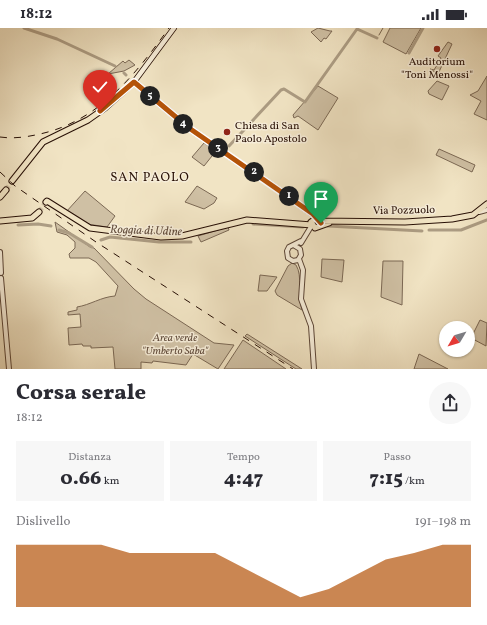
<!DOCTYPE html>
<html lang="it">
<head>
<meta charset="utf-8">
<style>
  :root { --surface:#fff; --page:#f7f7f7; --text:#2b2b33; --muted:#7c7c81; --accent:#b45309 }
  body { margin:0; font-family:Vollkorn,serif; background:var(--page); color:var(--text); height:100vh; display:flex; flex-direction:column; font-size:15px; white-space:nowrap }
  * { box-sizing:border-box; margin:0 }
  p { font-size:13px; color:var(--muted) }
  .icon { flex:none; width:22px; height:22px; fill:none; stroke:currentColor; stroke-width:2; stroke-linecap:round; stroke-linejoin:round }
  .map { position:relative; height:341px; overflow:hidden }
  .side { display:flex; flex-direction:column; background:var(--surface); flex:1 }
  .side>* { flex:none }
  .needle { width:26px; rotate:232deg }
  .controls { position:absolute; left:439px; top:293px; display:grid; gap:8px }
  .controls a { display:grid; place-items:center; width:36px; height:36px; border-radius:50%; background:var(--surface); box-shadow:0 1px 3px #0004; font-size:20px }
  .pin { position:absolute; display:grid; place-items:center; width:34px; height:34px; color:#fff; margin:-41px -17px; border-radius:50% 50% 50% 0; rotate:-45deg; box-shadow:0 0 4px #0007 }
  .pin .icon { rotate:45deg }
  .km { position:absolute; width:20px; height:20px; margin:-10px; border-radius:50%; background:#222; color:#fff; font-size:11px; line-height:20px; text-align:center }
  .round { display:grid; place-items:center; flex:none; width:42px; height:42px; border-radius:21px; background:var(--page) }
  .headline { display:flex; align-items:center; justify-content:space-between; height:68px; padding:0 16px }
  h1 { font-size:22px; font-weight:800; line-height:30px }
  .stats { display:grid; grid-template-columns:repeat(3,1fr); gap:6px; height:68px; padding:4px 16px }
  .stats div { display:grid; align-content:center; border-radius:0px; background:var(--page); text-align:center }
  .stats b { font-size:20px; font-weight:800 }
  .stats small { font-size:11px; font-weight:400 }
  .stats p { font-size:11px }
  .chart { height:112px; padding:8px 16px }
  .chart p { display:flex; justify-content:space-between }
  .chart svg { width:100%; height:72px; margin-top:4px; fill:var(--accent); opacity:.7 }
  .status { display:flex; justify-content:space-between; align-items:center; height:28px; padding:0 20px; background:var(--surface); direction:ltr }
  .status svg { height:11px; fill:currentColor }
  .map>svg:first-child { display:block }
  .green { fill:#cfc0a4; stroke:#7b6854 }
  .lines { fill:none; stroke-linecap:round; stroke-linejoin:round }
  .stream { stroke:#776451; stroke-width:1 }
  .canal { stroke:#ac9c83; stroke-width:3 }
  .primary-tunnel { stroke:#d3c4a7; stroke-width:5; stroke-dasharray:5 2.5; stroke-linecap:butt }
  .tertiary-casing { stroke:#5a4435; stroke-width:6 }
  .secondary-casing { stroke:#270f05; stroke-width:6 }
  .primary-casing { stroke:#270f05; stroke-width:7 }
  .tertiary { stroke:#f6edd9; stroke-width:4 }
  .secondary { stroke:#f6edd9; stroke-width:4.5 }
  .primary { stroke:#f1e4c4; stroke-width:5 }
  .rail { stroke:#270f05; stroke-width:1; stroke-dasharray:7 7; stroke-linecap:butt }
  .route-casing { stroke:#fff; stroke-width:8 }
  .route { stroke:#b45309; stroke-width:5 }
  .poi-dot { fill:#8f2418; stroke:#f6edd9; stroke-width:1.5 }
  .labels { text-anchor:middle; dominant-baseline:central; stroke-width:3; stroke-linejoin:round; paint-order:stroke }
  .poi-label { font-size:11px; fill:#270f05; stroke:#f6edd9 }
  .street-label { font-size:11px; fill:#270f05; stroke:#f6edd9 }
  .park-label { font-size:11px; font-style:italic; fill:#624d3d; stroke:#f6edd9 }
  .water-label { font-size:12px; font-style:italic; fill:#634e3e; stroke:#f6edd9 }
  .quarter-label { font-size:13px; letter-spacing:1px; fill:#270f05; stroke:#f6edd9 }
</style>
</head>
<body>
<div class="status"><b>18:12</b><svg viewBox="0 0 49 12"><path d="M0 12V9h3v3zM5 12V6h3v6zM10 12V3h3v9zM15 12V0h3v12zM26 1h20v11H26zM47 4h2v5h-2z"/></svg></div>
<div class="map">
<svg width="487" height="341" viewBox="0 0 487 341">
  <rect width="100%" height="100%" fill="#f1e4c4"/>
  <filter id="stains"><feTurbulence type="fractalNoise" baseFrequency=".005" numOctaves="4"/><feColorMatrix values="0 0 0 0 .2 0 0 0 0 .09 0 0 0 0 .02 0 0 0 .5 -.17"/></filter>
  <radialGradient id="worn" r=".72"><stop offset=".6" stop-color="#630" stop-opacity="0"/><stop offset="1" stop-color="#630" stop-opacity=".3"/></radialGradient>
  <path class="green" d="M318,0L330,3H332L326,11L324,10L321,14L311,4Z
    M390,0H421L406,26L383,14Z
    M448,14L452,16L438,46L430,41L434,42L441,30L438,28Z
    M129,32L135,37L124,43L108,46L123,33L125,35Z
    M487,48V92L474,86L481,73L470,67L478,63Z
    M437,53L449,58L442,72L429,66L428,63Z
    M318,58L338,70L318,102L298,88L294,90L293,87Z
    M204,115L216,123L204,138L192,129Z
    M439,121L475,137L472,144L436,127Z
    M197,158L217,170L214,175L204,181L185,174Z
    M85,163L115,188L107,199L87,196L66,184Z
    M55,194L90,219L94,220L134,261L146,271L214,315L234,317L218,341L193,326L186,337L153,333L152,335L141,334V341H115L113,319L91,320V318H83L82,316L69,317L68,300L81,299L80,286L68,287V284L77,282V279C90,277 101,269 115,268L118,258L96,234L89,230H70L69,226L75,220V214L67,207L57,204Z
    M228,199L229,202L201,214L198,208Z
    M322,231L344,232L342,254L321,249Z
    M383,233H403L402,277L381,269Z
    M292,235L296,237C303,248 297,268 302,282L277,267L275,263L288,238Z
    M260,247L277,249L267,263H258Z
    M480,292L487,295L486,318L471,310Z
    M247,306L302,341H296L245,308Z
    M243,312L286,341H224Z
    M419,326L446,340L448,341H414Z"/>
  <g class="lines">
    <path class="stream" d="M379,7L383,0"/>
    <path class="canal" d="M24,0L57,11L115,38
      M409,25L423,0
      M124,45L126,47
      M229,118L281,62L284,61L305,74L357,1L377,10
      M253,196L303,199
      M18,197L38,196L51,198
      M328,198L422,203
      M59,202L69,205L92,219
      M429,202H461L487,192
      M101,212L110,209L159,214H191"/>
    <path class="primary-tunnel" d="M6,162L12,153
      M39,184L46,174"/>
    <g class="tertiary-casing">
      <path id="tertiary" d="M479,184L487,182
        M301,215L312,197
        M295,218L300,221L301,227L298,232L293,233L288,230L287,223L289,219L301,213
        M0,224L1,245
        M299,231L303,242L301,271L311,298L314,341
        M1,250L9,341"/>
    </g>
    <g class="secondary-casing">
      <path id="secondary" d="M134,54L174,0"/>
    </g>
    <g class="primary-casing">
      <path id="primary" d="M12,153L43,114L88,92L105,80L134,54L189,100L313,186L320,193L405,194L452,191L473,187L487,176
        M0,169L6,162
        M46,174L47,173L90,200L161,209L182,208L247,192L312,197
        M317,190L311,194L315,200L329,195
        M0,193L32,190L39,184"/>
    </g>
    <use href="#tertiary" class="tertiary"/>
    <use href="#secondary" class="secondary"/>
    <use href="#primary" class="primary"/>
    <path class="rail" d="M0,109C13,111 27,109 40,106C99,93 135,47 169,0
      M0,144L15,158L96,214L293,341"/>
  </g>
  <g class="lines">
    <g class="route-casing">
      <path id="route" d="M100,83L134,54L189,100L313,186L321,195"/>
    </g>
    <use href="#route" class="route"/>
  </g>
  <g class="poi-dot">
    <circle cx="437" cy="21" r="4"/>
    <circle cx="227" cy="104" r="4"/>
  </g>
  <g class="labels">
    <g class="poi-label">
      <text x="437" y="34">Auditorium<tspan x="437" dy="13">"Toni Menossi"</tspan></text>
      <text x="235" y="98" text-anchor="start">Chiesa di San<tspan x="235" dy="13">Paolo Apostolo</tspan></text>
    </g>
    <g class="street-label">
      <text transform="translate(404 183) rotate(-1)">Via Pozzuolo</text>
    </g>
    <g class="park-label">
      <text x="175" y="310">Area verde<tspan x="175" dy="13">"Umberto Saba"</tspan></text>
    </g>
    <g class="water-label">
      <text transform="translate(146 203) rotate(2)">Roggia di Udine</text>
    </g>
    <g class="quarter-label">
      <text x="150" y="150">SAN PAOLO</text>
    </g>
  </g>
  <rect width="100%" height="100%" filter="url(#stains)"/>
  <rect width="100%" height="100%" fill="url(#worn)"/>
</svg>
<div class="controls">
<a><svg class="needle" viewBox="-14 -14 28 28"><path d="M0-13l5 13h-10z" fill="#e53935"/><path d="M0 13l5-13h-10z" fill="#7c7c81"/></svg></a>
</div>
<div class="pin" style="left:321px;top:195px;background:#1e9e55"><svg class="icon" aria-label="arrive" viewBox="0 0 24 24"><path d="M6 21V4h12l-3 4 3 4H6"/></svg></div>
<div class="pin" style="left:100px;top:83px;background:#d93025"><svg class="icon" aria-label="check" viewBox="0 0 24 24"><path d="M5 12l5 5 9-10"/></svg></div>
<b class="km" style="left:289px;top:168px">1</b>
<b class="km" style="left:254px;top:144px">2</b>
<b class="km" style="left:218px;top:120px">3</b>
<b class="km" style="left:183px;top:96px">4</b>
<b class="km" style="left:150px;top:68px">5</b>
</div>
<section class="side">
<div class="headline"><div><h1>Corsa serale</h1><p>18:12</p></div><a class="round"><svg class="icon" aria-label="share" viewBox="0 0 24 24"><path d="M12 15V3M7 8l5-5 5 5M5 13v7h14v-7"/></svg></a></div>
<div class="stats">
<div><p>Distanza</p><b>0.66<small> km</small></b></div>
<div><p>Tempo</p><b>4:47</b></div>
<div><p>Passo</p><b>7:15<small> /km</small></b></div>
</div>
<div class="chart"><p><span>Dislivello</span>191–198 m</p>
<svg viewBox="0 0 160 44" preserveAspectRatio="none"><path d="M0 44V6L10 6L20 6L30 6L40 11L50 11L60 11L70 11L80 20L90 29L100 38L110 33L120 24L130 15L140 11L150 6L160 6V44z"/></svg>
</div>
</section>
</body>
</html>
